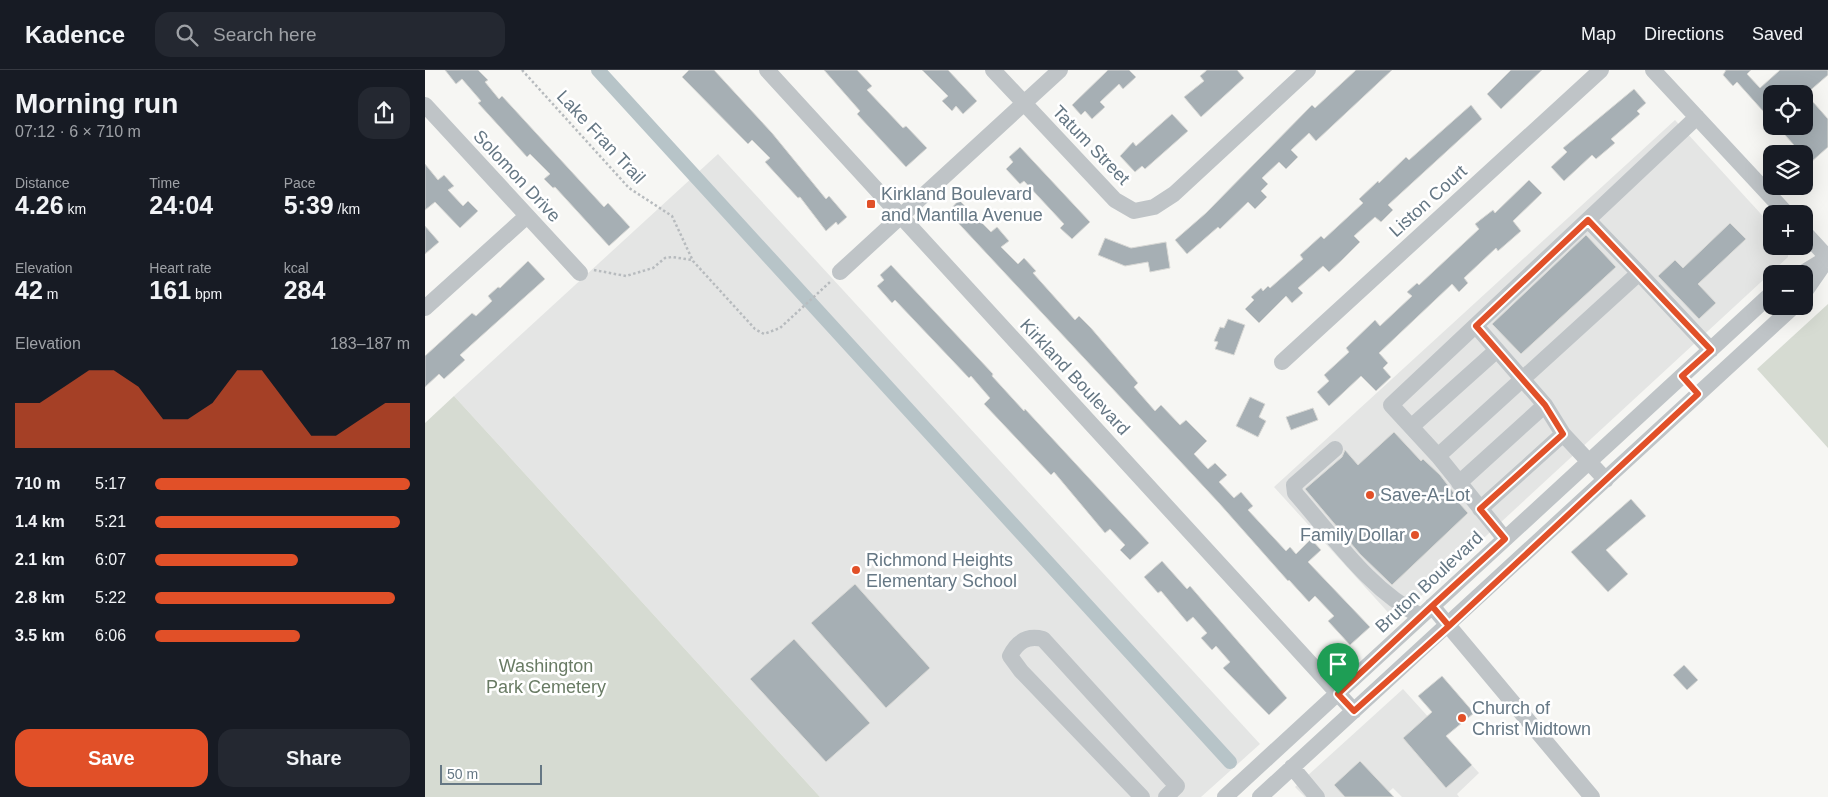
<!DOCTYPE html>
<html lang="en">
<head>
<meta charset="utf-8">
<style>
  :root { --surface:#171b24; --page:#242831; --text:#f1f3f6; --muted:#9ea1a6; --line:#363941; --accent:#e15028 }
  body { margin:0; font-family:Helvetica,sans-serif; background:var(--page); color:var(--text); height:100vh; display:flex; flex-direction:column; font-size:19px; white-space:nowrap }
  * { box-sizing:border-box; margin:0 }
  p { font-size:16px; color:var(--muted) }
  .icon { flex:none; width:28px; height:28px; fill:none; stroke:currentColor; stroke-width:2; stroke-linecap:round; stroke-linejoin:round }
  .map { position:relative; flex:1; overflow:hidden }
  .details { display:flex; flex-direction:column; background:var(--surface); width:425px }
  .details>* { flex:none }
  .controls { position:absolute; left:1338px; top:15px; display:grid; gap:10px }
  .controls a { display:grid; place-items:center; width:50px; height:50px; border-radius:10px; background:var(--surface); box-shadow:0 5px 20px #0002; font-size:25px }
  .scale { position:absolute; left:15px; bottom:12px; width:102px; box-sizing:border-box; padding-left:5px; border:2px solid #657784; border-top:0; font-size:14px; line-height:18px; white-space:nowrap; color:#657784; -webkit-text-stroke:4px #fff; paint-order:stroke }
  .pin { position:absolute; display:grid; place-items:center; width:42px; height:42px; color:#fff; margin:-51px -21px; border-radius:50% 50% 50% 0; rotate:-45deg; box-shadow:0 0 5px #0007 }
  .pin .icon { rotate:45deg }
  .round { display:grid; place-items:center; flex:none; width:52px; height:52px; border-radius:15px; background:var(--page) }
  .headline { display:flex; align-items:center; justify-content:space-between; height:85px; padding:0 15px }
  h1 { font-size:28px; font-weight:700; line-height:38px }
  .figures { display:grid; grid-template-columns:repeat(3,1fr); gap:8px; height:85px; padding:5px 15px }
  .figures div { display:grid; align-content:center }
  .figures b { font-size:25px; font-weight:700 }
  .figures small { font-size:14px; font-weight:400 }
  .figures p { font-size:14px }
  .chart { height:140px; padding:10px 15px }
  .chart p { display:flex; justify-content:space-between }
  .chart svg { width:100%; height:90px; margin-top:5px; fill:var(--accent); opacity:.7 }
  .cta { display:flex; gap:10px; margin-top:auto; padding:10px 15px }
  .cta a { flex:1; height:58px; border-radius:15px; background:var(--accent); color:#fff; font-size:20px; font-weight:700; line-height:58px; text-align:center }
  .cta a+a { background:var(--page); color:var(--text) }
  ul { padding:0 15px; list-style:none; font-size:16px }
  li { display:grid; grid-template-columns:80px 60px 1fr; align-items:center; height:38px }
  li i { height:12px; border-radius:6px; background:var(--accent) }
  header { display:flex; align-items:center; gap:30px; box-sizing:border-box; height:70px; padding:0 25px; background:var(--surface); border-bottom:1px solid var(--line) }
  header strong { font-size:24px }
  nav { display:flex; gap:28px; margin-inline-start:auto; font-size:18px }
  .search { width:350px; height:45px; background:var(--page); display:flex; align-items:center; gap:12px; box-sizing:border-box; padding:0 18px; border-radius:15px; color:var(--muted); font-size:19px }
  main { display:flex; flex:1; min-height:0 }
  .map>svg:first-child { display:block }
  .built { fill:#e4e5e4 }
  .green { fill:#d6dbd2 }
  .lines { fill:none; stroke-linecap:round; stroke-linejoin:round }
  .canal { stroke:#b7c4c8; stroke-width:14 }
  .building { fill:#a6afb4; stroke:#d8d8d5 }
  .path { stroke:#b7bbbe; stroke-width:2.5; stroke-dasharray:2.5 2.5; stroke-linecap:butt }
  .minor { stroke:#bfc4c7; stroke-width:16 }
  .route-casing { stroke:#fff; stroke-width:10 }
  .route { stroke:#e15028; stroke-width:6 }
  .poi-dot { fill:#e15028; stroke:#fff; stroke-width:2 }
  .labels { text-anchor:middle; dominant-baseline:central; stroke-width:5; stroke-linejoin:round; paint-order:stroke }
  .street-label { font-size:18px; fill:#657784; stroke:#fff }
  .poi-label { font-size:18px; fill:#657784; stroke:#fff; text-anchor:start }
  .park-label { font-size:18px; fill:#697b64; stroke:#fff }
</style>
</head>
<body>
<header>
<strong>Kadence</strong>
<div class="search"><svg class="icon" aria-label="search" viewBox="0 0 24 24"><circle cx="10" cy="10" r="6"/><path d="M15 15l6 6"/></svg>Search here</div>
<nav><a>Map</a><a>Directions</a><a>Saved</a></nav>
</header>
<main>
<section class="details">
<div class="headline"><div><h1>Morning run</h1><p>07:12 · 6 × 710 m</p></div><a class="round"><svg class="icon" aria-label="share" viewBox="0 0 24 24"><path d="M12 15V3M7 8l5-5 5 5M5 13v7h14v-7"/></svg></a></div>
<div class="figures">
<div><p>Distance</p><b>4.26<small> km</small></b></div>
<div><p>Time</p><b>24:04</b></div>
<div><p>Pace</p><b>5:39<small> /km</small></b></div>
</div>
<div class="figures">
<div><p>Elevation</p><b>42<small> m</small></b></div>
<div><p>Heart rate</p><b>161<small> bpm</small></b></div>
<div><p>kcal</p><b>284</b></div>
</div>
<div class="chart"><p><span>Elevation</span>183–187 m</p>
<svg viewBox="0 0 160 44" preserveAspectRatio="none"><path d="M0 44V22L10 22L20 14L30 6L40 6L50 14L60 30L70 30L80 22L90 6L100 6L110 22L120 38L130 38L140 30L150 22L160 22V44z"/></svg>
</div>
<ul>
<li><b>710 m</b>5:17<i style="width:100%"></i></li>
<li><b>1.4 km</b>5:21<i style="width:96%"></i></li>
<li><b>2.1 km</b>6:07<i style="width:56%"></i></li>
<li><b>2.8 km</b>5:22<i style="width:94%"></i></li>
<li><b>3.5 km</b>6:06<i style="width:57%"></i></li>
</ul>
<div class="cta"><a>Save</a><a>Share</a></div>
</section>
<div class="map">
<svg width="1403" height="727" viewBox="0 0 1403 727">
  <rect width="100%" height="100%" fill="#f6f6f3"/>
  <path class="built" d="M1250,50L1346,155V176H1364L1363,187L970,550L849,417Z
    M293,84L835,674L776,727H395L29,326Z
    M978,619L1054,703L1032,724L1034,727H977L968,718L958,727H880L870,717Z"/>
  <path class="green" d="M1403,234V378L1332,299Z
    M29,326L395,727H0V353Z"/>
  <g class="lines">
    <path class="canal" d="M173,0L805,692"/>
  </g>
  <path class="building" d="M20,0H53L63,10L60,12L74,29L77,26L179,137L183,133L205,157L184,176L130,117L128,118L119,109L125,104L105,84L102,87L74,56L53,33L56,31L37,9L31,14Z
    M264,0H289L347,63L401,129L404,126L422,147L413,155L411,152L401,161L375,127L373,128L340,92L345,88L327,70L323,74L257,7Z
    M399,0H432L447,16L442,20L478,58L481,56L502,78L481,97L432,44L435,41Z
    M497,0H523L552,31L538,44L531,36L527,41L517,31L523,26Z
    M683,0H704L711,7L698,19L694,14L675,32L680,37L667,49L660,41L656,45L647,35Z
    M782,0H812L819,8L776,47L759,27L779,11L775,6Z
    M931,0H967L891,71L884,63L866,80L873,87L861,99L854,92L837,108L843,114L836,121L842,127L830,139L823,132L795,159L793,157L762,184L750,170L781,143L887,35L890,38Z
    M1086,0H1117L1076,39L1062,24Z
    M1301,0H1326L1322,4L1335,18L1355,0H1403V5L1381,24L1403,49V77L1385,93L1352,56H1379V24H1346V50L1312,12L1308,16L1298,5Z
    M1209,19L1221,33L1212,41L1215,44L1186,69L1190,73L1171,89L1167,85L1139,111L1126,97L1142,82L1138,78Z
    M1046,35L1057,49L963,135L968,140L956,152L950,147L929,166L935,172L917,190L904,202L898,196L873,218L878,223L867,233L861,226L834,253L820,239L829,230L826,227L836,218L838,221L843,216L845,218L878,189L875,185L896,166L899,169L938,133L934,129L953,111L954,113L981,87L984,90Z
    M747,44L763,61L720,99L717,96L710,102L695,86L708,72L711,76Z
    M595,77L665,152L647,169L635,158L639,154L599,111L595,114L581,99L588,92L584,87Z
    M0,94L13,110L19,105L29,116L23,120L38,136L43,131L53,141L35,158L10,132L0,140Z
    M1104,110L1117,123L1088,151L1096,161L1073,181L1071,178L1039,208L1043,213L1034,222L1027,214L954,283L963,293L958,298L966,307L951,321L936,306L904,336L892,322L904,311L899,305L924,282L921,278L950,250L955,256L987,226L982,222L992,213L994,215L1054,159L1050,154L1068,140L1070,143Z
    M534,130L566,162L572,157L584,171L576,177L593,194L599,188L611,201L608,203L650,250L654,246L666,258L713,313L709,317L730,341L736,335L755,355L761,350L782,371L769,384L783,399L790,393L802,405L794,412L809,428L816,422L828,436L823,440L861,481L865,477L871,484L886,469L896,480L883,492L945,557L925,575L903,551L909,546L890,526L884,532L864,510L863,511L794,433L523,142Z
    M1305,153L1321,169L1273,214L1291,233L1274,249L1233,206L1250,190L1258,198Z
    M0,156L14,172L0,184Z
    M1161,165L1191,197L1096,284L1067,254Z
    M680,168L706,178L741,172L745,198L725,202L723,192L700,196L673,185Z
    M103,191L120,209L35,285L40,290L19,309L14,304L0,317V286L47,243L51,246L67,231L63,226L73,217L75,218Z
    M466,195L568,304L567,306L599,341L600,339L724,473L705,490L695,480L700,475L685,459L680,463L629,402L626,405L559,334L565,328L546,306L544,308L470,230L467,233L452,216L459,210L455,205Z
    M803,249L820,255L809,285L790,279L793,272L789,271L795,257L799,258Z
    M825,327L840,334L834,347L841,351L833,367L811,356Z
    M888,338L893,350L866,360L861,347Z
    M969,362L996,391L998,389L1015,405L1029,423L1027,425L1043,443L967,515L935,484L880,419L917,387L920,380L933,395Z
    M1206,429L1221,446L1181,480L1203,504L1183,522L1146,482Z
    M737,491L762,519L765,516L862,628L844,645L798,598L805,592L791,576L787,580L776,568L782,563L768,547L762,552L736,521L733,523L719,507Z
    M430,514L505,598L461,638L386,553Z
    M369,569L445,653L401,692L325,609Z
    M1259,595L1273,610L1262,620L1248,605Z
    M1017,606L1049,643L1021,666L1047,695L1021,718L978,668L1007,642L993,626Z
    M935,691L969,727H920L909,715Z"/>
  <g class="lines">
    <path class="path" d="M97,0L204,118L247,146L268,191L330,259L339,264L355,258L405,212
      M169,200L201,206L228,198L240,188L247,187L267,190"/>
    <path class="minor" d="M342,0L929,641
      M568,0L690,130L709,141L729,137L749,124L883,0
      M1228,0L1362,144
      M0,35L155,203
      M1163,150L1214,203
      M1379,162L1403,188
      M415,202L635,0
      M1376,204L1399,190
      M1379,223L1403,188
      M0,238L102,146
      M1051,256L1120,335L1138,364L1181,410
      M857,292L1176,0
      M986,357L1072,280
      M910,379L869,415L870,423C908,466 945,521 996,546
      M1013,386L966,335L1272,47
      M1034,413L1120,335
      M1055,439L1138,364
      M1080,469L1013,386L1214,203L1286,280
      M1007,536L1167,727
      M867,697L892,727
      M717,727L596,601L585,586C592,572 602,565 618,569L752,716L741,727
      M800,727L1346,224
      M835,727L1369,236"/>
  </g>
  <g class="lines">
    <g class="route-casing">
      <path id="route" d="M913,624L929,641L1024,556L1007,536L1080,469L1055,439L1138,364L1120,335L1051,256L1163,150L1286,280L1257,306L1273,324L1024,556L1007,536L913,624"/>
    </g>
    <use href="#route" class="route"/>
  </g>
  <g class="poi-dot">
    <rect x="441" y="129" width="10" height="10" rx="2.5"/>
    <circle cx="945" cy="425" r="5"/>
    <circle cx="990" cy="465" r="5"/>
    <circle cx="431" cy="500" r="5"/>
    <circle cx="1037" cy="648" r="5"/>
  </g>
  <g class="labels">
    <g class="street-label">
      <text transform="translate(176 67) rotate(47)">Lake Fran Trail</text>
      <text transform="translate(666 75) rotate(46)">Tatum Street</text>
      <text transform="translate(92 106) rotate(47)">Solomon Drive</text>
      <text transform="translate(1003 131) rotate(-42)">Liston Court</text>
      <text transform="translate(650 307) rotate(47)">Kirkland Boulevard</text>
      <text transform="translate(1004 512) rotate(-43)">Bruton Boulevard</text>
    </g>
    <g class="poi-label">
      <text x="456" y="124">Kirkland Boulevard<tspan x="456" dy="21">and Mantilla Avenue</tspan></text>
      <text x="955" y="425">Save-A-Lot</text>
      <text x="980" y="465" text-anchor="end">Family Dollar</text>
      <text x="441" y="490">Richmond Heights<tspan x="441" dy="21">Elementary School</tspan></text>
      <text x="1047" y="638">Church of<tspan x="1047" dy="21">Christ Midtown</tspan></text>
    </g>
    <g class="park-label">
      <text x="121" y="596">Washington<tspan x="121" dy="21">Park Cemetery</tspan></text>
    </g>
  </g>
</svg>
<div class="controls">
<a><svg class="icon" aria-label="locate" viewBox="0 0 24 24"><circle cx="12" cy="12" r="6"/><path d="M12 2v4M12 18v4M2 12h4M18 12h4"/></svg></a>
<a><svg class="icon" aria-label="layers" viewBox="0 0 24 24"><path d="M12 4l9 5-9 5-9-5zM3 14l9 5 9-5"/></svg></a>
<a>+</a>
<a>−</a>
</div>
<div class="scale">50 m</div>
<div class="pin" style="left:913px;top:624px;background:#1e9e55"><svg class="icon" aria-label="arrive" viewBox="0 0 24 24"><path d="M6 21V4h12l-3 4 3 4H6"/></svg></div>
</div>
</main>
</body>
</html>
